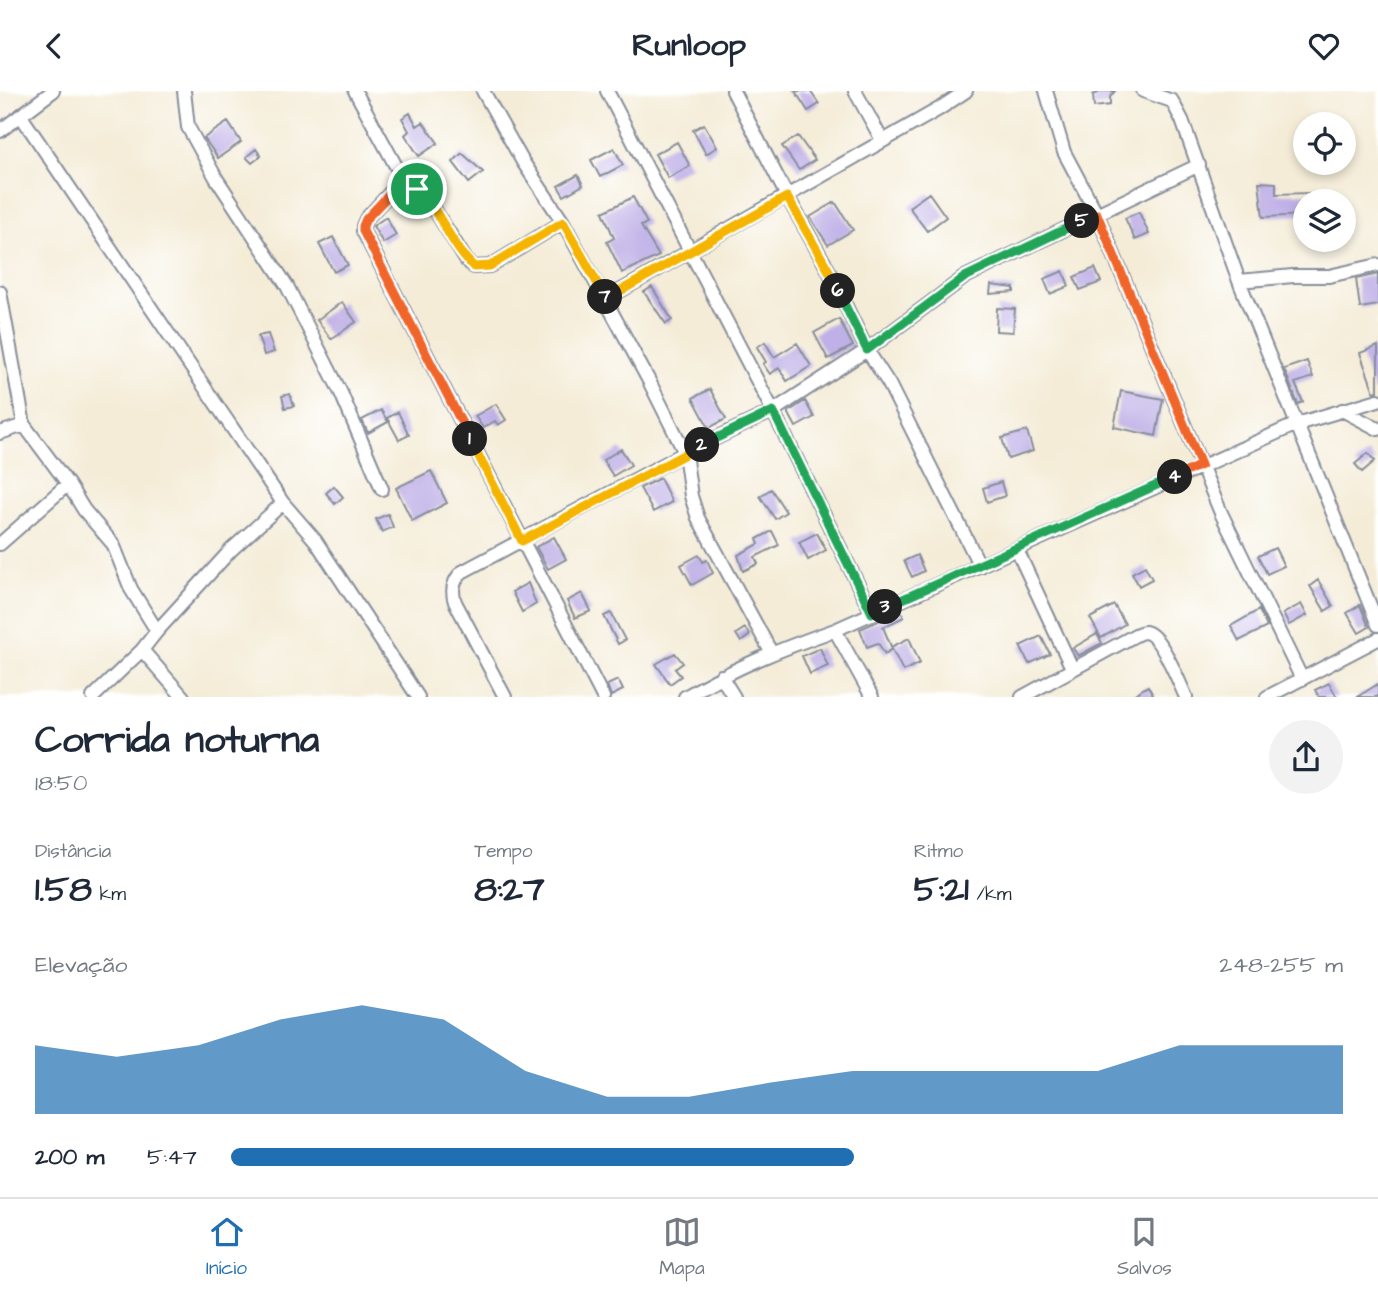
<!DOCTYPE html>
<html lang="pt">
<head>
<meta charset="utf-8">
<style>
  :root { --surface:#fff; --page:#f2f2f3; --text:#1f2937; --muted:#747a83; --line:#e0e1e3; --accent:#1f6fb2 }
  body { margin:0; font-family:"Architects Daughter",sans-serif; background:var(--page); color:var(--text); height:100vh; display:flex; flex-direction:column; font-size:26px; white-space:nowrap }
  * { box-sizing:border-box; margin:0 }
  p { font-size:23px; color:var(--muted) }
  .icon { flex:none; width:38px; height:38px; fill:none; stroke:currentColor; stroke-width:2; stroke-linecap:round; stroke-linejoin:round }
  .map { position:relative; height:606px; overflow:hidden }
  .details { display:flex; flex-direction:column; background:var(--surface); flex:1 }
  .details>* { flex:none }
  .buttons { position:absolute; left:1293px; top:21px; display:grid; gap:14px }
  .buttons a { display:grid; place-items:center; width:63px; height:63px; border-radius:50%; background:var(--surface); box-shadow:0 4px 10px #0003; font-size:35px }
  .pin { position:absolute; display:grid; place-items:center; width:60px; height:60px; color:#fff; margin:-30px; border:4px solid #fff; border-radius:50%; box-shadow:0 2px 7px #0007 }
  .km { position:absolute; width:35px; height:35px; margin:-18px; border-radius:50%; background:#222; color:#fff; font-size:19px; line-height:35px; text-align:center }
  .round { display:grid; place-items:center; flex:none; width:74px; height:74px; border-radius:37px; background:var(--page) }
  .summary { display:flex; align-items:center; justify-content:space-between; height:119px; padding:0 35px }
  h1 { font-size:38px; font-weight:700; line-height:52px }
  .stats { display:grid; grid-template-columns:repeat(3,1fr); gap:10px; height:119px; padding:7px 35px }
  .stats div { display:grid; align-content:center }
  .stats b { font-size:35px; font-weight:700 }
  .stats small { font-size:19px; font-weight:400 }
  .stats p { font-size:19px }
  .chart { height:196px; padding:14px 35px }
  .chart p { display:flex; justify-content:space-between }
  .chart svg { width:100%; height:126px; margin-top:7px; fill:var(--accent); opacity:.7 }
  ul { padding:0 35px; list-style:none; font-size:23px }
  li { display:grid; grid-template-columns:112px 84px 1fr; align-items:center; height:52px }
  li i { height:18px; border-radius:9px; background:var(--accent) }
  header { display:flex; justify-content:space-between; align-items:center; height:91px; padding:0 35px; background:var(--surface); font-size:32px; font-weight:700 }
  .dock { display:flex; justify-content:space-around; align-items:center; height:98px; border-top:2px solid var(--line); background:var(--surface); font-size:19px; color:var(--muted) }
  .dock a { display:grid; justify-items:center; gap:4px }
  .dock .active { color:var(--accent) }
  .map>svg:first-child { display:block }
  .building { fill:#bfb0e7 }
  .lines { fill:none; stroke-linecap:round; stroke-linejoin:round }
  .street-casing { stroke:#888e9a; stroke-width:16 }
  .street { stroke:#fff; stroke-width:12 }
  .split-1-casing { stroke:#fff; stroke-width:14 }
  .split-2-casing { stroke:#fff; stroke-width:14 }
  .split-3-casing { stroke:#fff; stroke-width:14 }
  .split-4-casing { stroke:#fff; stroke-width:14 }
  .split-5-casing { stroke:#fff; stroke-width:14 }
  .split-6-casing { stroke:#fff; stroke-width:14 }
  .split-7-casing { stroke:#fff; stroke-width:14 }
  .split-8-casing { stroke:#fff; stroke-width:14 }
  .split-1 { stroke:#f0652b; stroke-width:9 }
  .split-2 { stroke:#f5b400; stroke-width:9 }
  .split-3 { stroke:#22a559; stroke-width:9 }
  .split-4 { stroke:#22a559; stroke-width:9 }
  .split-5 { stroke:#f0652b; stroke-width:9 }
  .split-6 { stroke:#22a559; stroke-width:9 }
  .split-7 { stroke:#f5b400; stroke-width:9 }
  .split-8 { stroke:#f5b400; stroke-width:9 }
</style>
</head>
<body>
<header><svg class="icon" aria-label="back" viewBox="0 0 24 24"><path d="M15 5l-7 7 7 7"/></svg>Runloop<svg class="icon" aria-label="heart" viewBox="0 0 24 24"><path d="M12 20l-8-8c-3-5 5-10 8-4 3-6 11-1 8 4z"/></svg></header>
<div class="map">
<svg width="1378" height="606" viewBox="0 0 1378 606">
  <rect width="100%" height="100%" fill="#fff"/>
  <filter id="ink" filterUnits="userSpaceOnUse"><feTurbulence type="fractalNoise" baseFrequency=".0143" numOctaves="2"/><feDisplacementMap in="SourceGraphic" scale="14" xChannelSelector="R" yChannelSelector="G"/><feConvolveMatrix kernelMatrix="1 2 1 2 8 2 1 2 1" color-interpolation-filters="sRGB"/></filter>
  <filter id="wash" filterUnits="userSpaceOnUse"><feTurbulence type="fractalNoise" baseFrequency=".00686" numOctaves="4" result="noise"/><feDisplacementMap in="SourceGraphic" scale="28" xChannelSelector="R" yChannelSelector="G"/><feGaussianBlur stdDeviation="1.57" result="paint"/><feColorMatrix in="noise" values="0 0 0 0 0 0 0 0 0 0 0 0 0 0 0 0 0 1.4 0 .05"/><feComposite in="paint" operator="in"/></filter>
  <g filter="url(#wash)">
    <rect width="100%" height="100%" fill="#f4ecd7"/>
    <g id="blocks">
      <path class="building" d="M795,0H810L819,13L808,20Z
        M1097,0H1115L1110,6V14L1094,16L1093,4L1098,2Z
        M410,22L417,35L423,31L438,52L419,65L405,44L409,40L402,27Z
        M228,31L241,51L218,67L204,47Z
        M704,33L717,56L706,63L693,39Z
        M798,45L815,69L799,79L782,55Z
        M677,51L690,75L668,87L655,63Z
        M614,57L623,74L600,86L591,69Z
        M256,58L261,65L252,72L246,66Z
        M462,62L483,81L469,92L453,71Z
        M578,84L583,94L564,105L558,95Z
        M1259,91L1276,92V103L1309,102V110H1306V124L1263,126Z
        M929,102L946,126L927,140L909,116Z
        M633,106L647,132L641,135L659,165L622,182L607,151L614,147L603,121Z
        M835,111L853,139L828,154L810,126Z
        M1139,121L1149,143L1135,149L1125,127Z
        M386,126L396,144L383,152L373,135Z
        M333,146L348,174L334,181L319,153Z
        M1095,177L1101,191L1080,199L1074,186Z
        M1063,180L1069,195L1050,203L1044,188Z
        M1378,183V214L1360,217L1356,188Z
        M991,194L1014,197V201L990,203Z
        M652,196L672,229L666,233L644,201Z
        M342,211L356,231L331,248L317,229Z
        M997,217L1015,218L1013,241L996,240Z
        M839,228L853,255L828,268L814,242Z
        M268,243L274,261L264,264L258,245Z
        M765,251L774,266L797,252L811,275L787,290L779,277L770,283L763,273L766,271L757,256Z
        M1378,255V300L1374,301L1360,262Z
        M1307,270L1313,286L1295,292L1303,311L1298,313L1284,278Z
        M710,298L726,328L709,337L693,307Z
        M1121,300L1163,308L1156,345L1114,336Z
        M290,303L294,315L285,317L282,305Z
        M805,310L814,326L796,336L788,321Z
        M496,313L506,329L498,334L495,330L483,337L475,325Z
        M381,319L388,331L368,342L362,329Z
        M398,321L409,344L399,349L387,327Z
        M1027,340L1033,360L1008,368L1002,347Z
        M621,358L631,374L613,385L603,369Z
        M1368,362L1375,370L1362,381L1355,373Z
        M431,380L447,412L412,430L396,397Z
        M660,387L672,411L653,421L640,397Z
        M1001,391L1005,405L987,411L983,397Z
        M334,395L343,406L335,413L326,402Z
        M771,398L786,421L775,428L760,405Z
        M388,423L393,436L382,441L376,428Z
        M772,440L779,454L755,466L758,473L743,480L738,464L759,453L757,448Z
        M817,442L826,459L808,469L799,451Z
        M554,446L566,468L548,478L536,456Z
        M1275,457L1284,475L1267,483L1258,465Z
        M699,464L703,471L707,469L713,482L692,494L681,474Z
        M917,464L924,480L912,486L904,470Z
        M1145,475L1152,488L1139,495L1132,482Z
        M1318,489L1333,515L1325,520L1310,495Z
        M528,492L536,513L522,521L512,501Z
        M582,502L591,520L575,527L567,510Z
        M1301,513L1307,524L1289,534L1283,523Z
        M1114,514L1125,533L1101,547L1090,527Z
        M1360,514L1369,536L1359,542L1347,522Z
        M1259,519L1267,536L1239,550L1231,535Z
        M901,520L904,526L883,536L892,558L885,563L878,552L867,556L860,538Z
        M611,522L625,549L618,553L604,525Z
        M745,537L750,544L741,551L736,543Z
        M1097,543L1102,552L1078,565L1073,557Z
        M1041,545L1050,563L1029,573L1020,555Z
        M909,547L920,572L903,580L891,556Z
        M820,557L828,575L810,583L802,565Z
        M675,562L683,572L675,578L681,585L670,593L656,573Z
        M618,589L623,599L611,605L607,594Z
        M1329,592L1337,606H1319L1315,599Z
        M1378,593V606H1357Z
        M1148,595L1154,606H1130Z"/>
    </g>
  </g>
  <g filter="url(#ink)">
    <use href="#blocks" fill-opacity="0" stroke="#888e9a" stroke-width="2"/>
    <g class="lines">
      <g class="street-casing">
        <path id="street" d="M184,0L188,36L216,87L287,195L341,302L382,398
          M355,0L403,88L428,108L466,169L474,176L490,175L563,131
          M483,0L523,71L563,131L649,290L685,362L691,405L698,427L771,561
          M607,0L773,320L872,522
          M733,0L787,105L829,180L867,259L889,293L980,475
          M855,0L882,49
          M1046,0L1064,61L1097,123L1221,422L1302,588
          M1143,0L1172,10L1182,29L1239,190L1378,534
          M21,25L283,412L315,449L418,606
          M0,40L53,0
          M403,88L366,128L363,135V140L603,606
          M1239,190L1293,185H1329L1378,174
          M0,201L24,334L68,393L84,419L113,453L131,498L157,540L142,559L93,606
          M606,208L939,18L966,0
          M1342,319L1378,338
          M0,342L24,334
          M0,453L68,393
          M1017,459L1072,577
          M835,539L872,606
          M157,540L231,459L283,412
          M142,559L183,606
          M721,585L734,606
          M505,606L455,511C451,499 453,490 462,481L685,362L773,320L867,259L965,186L1199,74
          M685,606C736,576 780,558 835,539L1297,333L1378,309
          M1022,606L1130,547C1135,544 1140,541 1145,541C1161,543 1179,592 1186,606
          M1267,606L1378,548"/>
      </g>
      <use href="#street" class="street"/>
    </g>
  </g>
  <g class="lines" filter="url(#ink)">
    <g class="split-1-casing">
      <path id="split-1" d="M417,98L403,89L366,128L363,135V140L470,348"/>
    </g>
    <g class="split-2-casing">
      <path id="split-2" d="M470,348L522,450L702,354"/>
    </g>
    <g class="split-3-casing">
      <path id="split-3" d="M702,354L773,320L872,522L885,516"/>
    </g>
    <g class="split-4-casing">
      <path id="split-4" d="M885,516L1175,386"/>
    </g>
    <g class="split-5-casing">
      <path id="split-5" d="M1082,130L1097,123L1201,374L1175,386"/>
    </g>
    <g class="split-6-casing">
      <path id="split-6" d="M838,200L867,259L965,186L1082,130"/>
    </g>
    <g class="split-7-casing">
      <path id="split-7" d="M605,206L606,208L787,106L829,180L838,200"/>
    </g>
    <g class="split-8-casing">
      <path id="split-8" d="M417,98C441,120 450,154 474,176L490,175L563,131L605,206"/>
    </g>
    <use href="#split-1" class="split-1"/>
    <use href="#split-2" class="split-2"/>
    <use href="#split-3" class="split-3"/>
    <use href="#split-4" class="split-4"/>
    <use href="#split-5" class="split-5"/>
    <use href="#split-6" class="split-6"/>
    <use href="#split-7" class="split-7"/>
    <use href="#split-8" class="split-8"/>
  </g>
</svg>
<div class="buttons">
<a><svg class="icon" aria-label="locate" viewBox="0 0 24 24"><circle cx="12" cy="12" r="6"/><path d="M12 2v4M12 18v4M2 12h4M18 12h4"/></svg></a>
<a><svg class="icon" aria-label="layers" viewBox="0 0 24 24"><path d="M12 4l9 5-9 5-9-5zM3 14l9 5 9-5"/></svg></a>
</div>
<div class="pin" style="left:417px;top:98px;background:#1e9e55"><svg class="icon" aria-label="arrive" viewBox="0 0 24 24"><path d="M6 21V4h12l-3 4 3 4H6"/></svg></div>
<b class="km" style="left:470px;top:348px">1</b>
<b class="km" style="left:702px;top:354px">2</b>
<b class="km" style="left:885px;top:516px">3</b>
<b class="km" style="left:1175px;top:386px">4</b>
<b class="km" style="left:1082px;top:130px">5</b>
<b class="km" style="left:838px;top:200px">6</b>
<b class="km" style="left:605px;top:206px">7</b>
</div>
<section class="details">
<div class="summary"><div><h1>Corrida noturna</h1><p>18:50</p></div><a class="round"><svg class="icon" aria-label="share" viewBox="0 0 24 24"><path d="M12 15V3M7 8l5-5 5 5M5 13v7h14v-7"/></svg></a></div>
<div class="stats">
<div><p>Distância</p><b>1.58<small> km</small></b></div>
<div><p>Tempo</p><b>8:27</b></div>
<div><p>Ritmo</p><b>5:21<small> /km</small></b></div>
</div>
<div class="chart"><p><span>Elevação</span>248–255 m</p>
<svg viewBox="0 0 160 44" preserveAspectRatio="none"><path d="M0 44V20L10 24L20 20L30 11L40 6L50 11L60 29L70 38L80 38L90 33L100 29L110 29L120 29L130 29L140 20L150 20L160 20V44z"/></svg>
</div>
<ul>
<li><b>200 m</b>5:47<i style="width:56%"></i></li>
</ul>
</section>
<nav class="dock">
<a class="active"><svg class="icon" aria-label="home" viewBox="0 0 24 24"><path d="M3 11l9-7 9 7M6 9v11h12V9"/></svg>Início</a>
<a><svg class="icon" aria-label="map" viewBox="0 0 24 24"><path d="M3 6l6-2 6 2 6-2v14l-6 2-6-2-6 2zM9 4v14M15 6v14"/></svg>Mapa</a>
<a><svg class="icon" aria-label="saved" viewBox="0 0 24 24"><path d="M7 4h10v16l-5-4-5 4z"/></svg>Salvos</a>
</nav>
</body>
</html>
